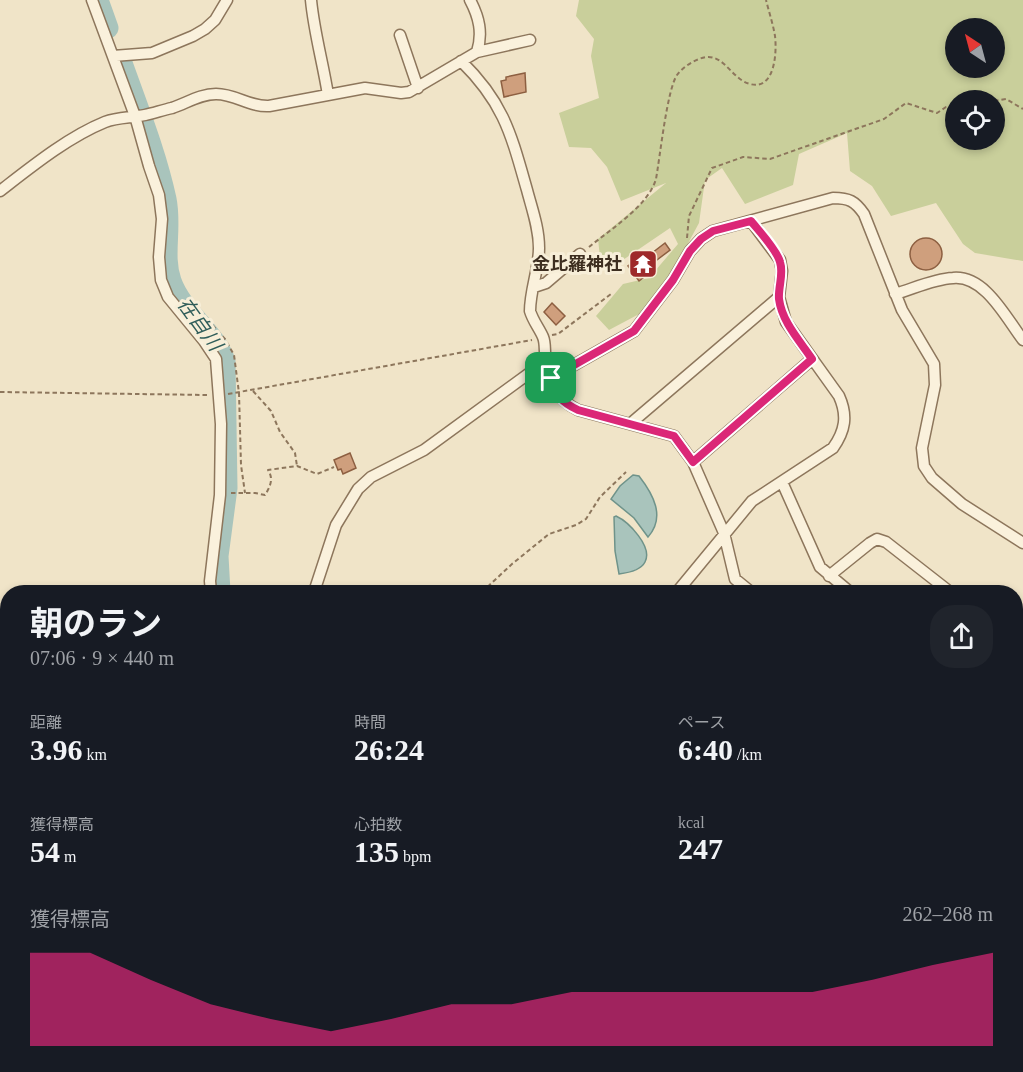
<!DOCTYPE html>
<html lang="ja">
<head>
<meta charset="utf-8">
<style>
  :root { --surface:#171b24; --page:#20242c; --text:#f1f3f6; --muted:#9ea1a6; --accent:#db2777 }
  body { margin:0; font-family:"Times New Roman","Noto Sans JP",serif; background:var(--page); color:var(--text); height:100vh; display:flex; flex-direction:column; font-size:22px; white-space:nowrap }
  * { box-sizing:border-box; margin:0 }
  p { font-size:20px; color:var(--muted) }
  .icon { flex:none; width:33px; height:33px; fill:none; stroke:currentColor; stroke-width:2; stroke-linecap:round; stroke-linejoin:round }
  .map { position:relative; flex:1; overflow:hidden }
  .panel { position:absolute; left:0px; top:585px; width:1023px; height:488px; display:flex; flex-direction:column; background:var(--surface); border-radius:24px 24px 0 0; box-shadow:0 3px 9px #0003 }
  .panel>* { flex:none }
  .needle { width:39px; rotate:324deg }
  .fabs { position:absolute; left:945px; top:18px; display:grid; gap:12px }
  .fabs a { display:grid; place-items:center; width:60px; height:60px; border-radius:50%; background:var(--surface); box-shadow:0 3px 9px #0003; font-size:30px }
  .pin { position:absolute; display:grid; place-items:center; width:51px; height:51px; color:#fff; margin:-26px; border-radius:12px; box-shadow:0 3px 9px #0006 }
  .round { display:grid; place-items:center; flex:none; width:63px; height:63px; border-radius:24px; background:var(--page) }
  .summary { display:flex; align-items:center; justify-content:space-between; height:102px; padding:0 30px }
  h1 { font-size:33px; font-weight:700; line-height:45px }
  .figures { display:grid; grid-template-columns:repeat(3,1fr); gap:9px; height:102px; padding:6px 30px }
  .figures div { display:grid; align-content:center }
  .figures b { font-size:30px; font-weight:700 }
  .figures small { font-size:16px; font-weight:400 }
  .figures p { font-size:16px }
  .chart { height:168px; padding:12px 30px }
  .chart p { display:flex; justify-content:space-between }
  .chart svg { width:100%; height:108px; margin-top:6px; fill:var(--accent); opacity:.7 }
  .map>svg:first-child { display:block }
  .green { fill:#c9cf9b; fill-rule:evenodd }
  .water { fill:#a9c4bc; stroke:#6f938a; stroke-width:1.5 }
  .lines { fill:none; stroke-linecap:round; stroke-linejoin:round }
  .stream { stroke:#6f938a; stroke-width:4 }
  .river { stroke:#a9c4bc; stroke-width:21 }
  .building { fill:#cf9f7d; stroke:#8d5f41; stroke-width:1.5 }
  .street-casing { stroke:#8d765c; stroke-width:13 }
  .secondary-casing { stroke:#6f573f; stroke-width:16 }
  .path { stroke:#8d765c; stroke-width:2; stroke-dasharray:4.5 3; stroke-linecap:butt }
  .street { stroke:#faf1dc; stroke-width:10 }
  .secondary { stroke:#faf1dc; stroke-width:14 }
  .route-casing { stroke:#fff; stroke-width:12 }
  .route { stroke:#db2777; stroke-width:8 }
  .labels { text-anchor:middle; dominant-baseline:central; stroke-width:6; stroke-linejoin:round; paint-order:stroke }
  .poi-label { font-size:18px; font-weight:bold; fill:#3d2e20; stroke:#f7eed8; text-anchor:end }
  .water-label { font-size:20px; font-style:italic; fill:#2f5d5a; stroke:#f7eed8 }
</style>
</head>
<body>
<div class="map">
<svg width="1023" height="1072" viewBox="0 0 1023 1072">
  <rect width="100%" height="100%" fill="#f0e4c8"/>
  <path class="green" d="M579,0H1023V261L975,253L963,244L936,203L891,216L872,186L850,171L847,133L799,154L793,185L745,204L722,168L705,180L699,223L672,273L641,313L609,330L596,316L623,284L649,278L678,244L670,228L617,264L600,257L598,239L666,183L621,201L607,167L591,148L569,147L559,113L599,98L591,56L594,39L576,16ZM956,28H994V68H956ZM956,100H994V140H956Z"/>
  <path class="water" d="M633,475L639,476C653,494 666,517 648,537L634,518L611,499L620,486Z
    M616,516C629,522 653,547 645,562C641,570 627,573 619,574L615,551L614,517Z
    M774,1065H845L846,1072H780Z"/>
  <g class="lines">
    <path class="stream" d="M639,1065L663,1072
      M570,1072L571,1065"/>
    <path class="river" d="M98,0L108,28
      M122,63C138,108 156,153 166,199C172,228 162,255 171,281C182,312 214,331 225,361L227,488L218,556L220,592
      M201,1065V1072"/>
  </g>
  <path class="building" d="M525,73L526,92L504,97L501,81L506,80V77Z
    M910 254a16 16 0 1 1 32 0a16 16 0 1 1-32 0Z
    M665,243L670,250L653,263L655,265L650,269L652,271L639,281L628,266L640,257L641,258L647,254L648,256Z
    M552,303L565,316L556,325L544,312Z
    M350,453L356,468L343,474L341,469L338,470L334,460Z"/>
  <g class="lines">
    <g class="street-casing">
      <path id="street" d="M92,0L135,116L149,166L159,195L162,219L159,257L161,280L168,297L204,341L216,359L221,424L220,495L210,581L211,592
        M311,0C314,32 323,63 328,95
        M470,0C479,17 483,33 477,52
        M400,35L418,88
        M113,56L152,53L193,36L205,29L215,20L227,0
        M461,61C504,103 511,134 527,190C532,209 539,228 539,248C539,269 530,290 530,311C533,321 539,328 543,337C546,344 544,353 546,361C550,384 556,399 578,410L674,436L693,462L724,533L735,579L751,592
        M0,191C31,167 68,137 105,122C118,117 131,118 145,115C154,113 163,110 172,108C187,103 200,94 216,94C236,94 249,107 269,106L365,88L401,93L409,92L477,52L530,40
        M534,287L546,283L580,254
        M895,294C913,289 933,279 953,278C985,275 1006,318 1023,340
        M551,378L634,331L673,280L690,251L701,239L713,231L833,198C849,198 855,201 864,214L902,310L934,364L935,385L922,448L924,466L932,478L962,504L1023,543
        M630,424L779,297
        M693,462L812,359
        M782,482L820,567L850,592
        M829,576L870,543L877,539L886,542L950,592
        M314,592L336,525L358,489L371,477L424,450L546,361
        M677,592L752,501L833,448C845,431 848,416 839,396L786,322L779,297L782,271L780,260L751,221
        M1016,645L1023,651
        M1017,727L1018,716L1023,711
        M0,781L8,777
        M1016,816L1023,824
        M1016,914L1023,923
        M613,1065L642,1072
        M907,1065L908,1072
        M194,1072L195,1065
        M379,1072L447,1065"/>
    </g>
    <g class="secondary-casing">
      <path id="secondary" d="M0,902L8,923
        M1017,1027L1023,1034
        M59,1065L61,1072"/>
    </g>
    <path class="path" d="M994,101L1006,99L1023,109
      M687,238L689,216L712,168L743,157L770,159L884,119L906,103L937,113L946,107L956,106
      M589,247C611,229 648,206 656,179C660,157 667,90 677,75C682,68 691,62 699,59C723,49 730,79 750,84C775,91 777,52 775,36C773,24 769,12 766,0
      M195,313H201L205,317L225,339L234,355L239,393L241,465L245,493
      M552,335L558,334L611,294
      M253,391L271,411L280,432L295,453L297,466
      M0,392L207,395
      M228,394L532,340
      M231,493H255L265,495C270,487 274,479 268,470L297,466L317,474L334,467
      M482,592L512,564L549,534L576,525L586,519L600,497L626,472
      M850,1065L851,1072
      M574,1072L576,1065"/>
    <use href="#street" class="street"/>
    <use href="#secondary" class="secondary"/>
  </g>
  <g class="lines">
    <g class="route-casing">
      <path id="route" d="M751,221C759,231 777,250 780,262C784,274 778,287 779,299C782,322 800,341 812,359L693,462L674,436L578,410C561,402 557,396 551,378L634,331L673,280L690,251L701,239L713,231Z"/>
    </g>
    <use href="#route" class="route"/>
  </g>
  <defs>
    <g id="temple-square" transform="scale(1.5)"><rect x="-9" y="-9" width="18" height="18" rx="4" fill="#9e2a2b" stroke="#f7eed8"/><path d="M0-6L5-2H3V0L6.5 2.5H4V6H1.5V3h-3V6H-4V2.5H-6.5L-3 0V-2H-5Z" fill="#fff"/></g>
  </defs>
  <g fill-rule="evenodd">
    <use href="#temple-square" x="643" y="264"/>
  </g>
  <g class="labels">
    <g class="poi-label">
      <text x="622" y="264">金比羅神社</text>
    </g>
    <g class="water-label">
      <text transform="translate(200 324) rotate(54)">在自川</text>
    </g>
  </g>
</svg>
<div class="fabs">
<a><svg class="needle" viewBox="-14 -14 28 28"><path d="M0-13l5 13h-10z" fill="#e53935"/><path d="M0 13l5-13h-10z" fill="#9ea1a6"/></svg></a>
<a><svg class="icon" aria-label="locate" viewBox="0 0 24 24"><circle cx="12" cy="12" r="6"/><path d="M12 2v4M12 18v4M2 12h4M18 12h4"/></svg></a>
</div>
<div class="pin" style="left:551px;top:378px;background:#1e9e55"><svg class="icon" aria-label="arrive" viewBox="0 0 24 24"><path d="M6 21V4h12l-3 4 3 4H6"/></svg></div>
<section class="panel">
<div class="summary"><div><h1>朝のラン</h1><p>07:06 · 9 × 440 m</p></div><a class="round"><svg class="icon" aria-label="share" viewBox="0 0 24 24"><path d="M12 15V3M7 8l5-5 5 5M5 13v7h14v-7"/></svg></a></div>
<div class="figures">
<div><p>距離</p><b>3.96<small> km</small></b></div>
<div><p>時間</p><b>26:24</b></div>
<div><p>ペース</p><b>6:40<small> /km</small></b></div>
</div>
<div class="figures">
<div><p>獲得標高</p><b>54<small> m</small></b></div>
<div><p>心拍数</p><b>135<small> bpm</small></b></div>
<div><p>kcal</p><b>247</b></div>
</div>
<div class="chart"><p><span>獲得標高</span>262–268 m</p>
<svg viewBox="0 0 160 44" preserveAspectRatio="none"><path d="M0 44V6L10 6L20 17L30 27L40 33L50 38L60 33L70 27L80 27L90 22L100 22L110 22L120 22L130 22L140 17L150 11L160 6V44z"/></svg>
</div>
</section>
</div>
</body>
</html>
